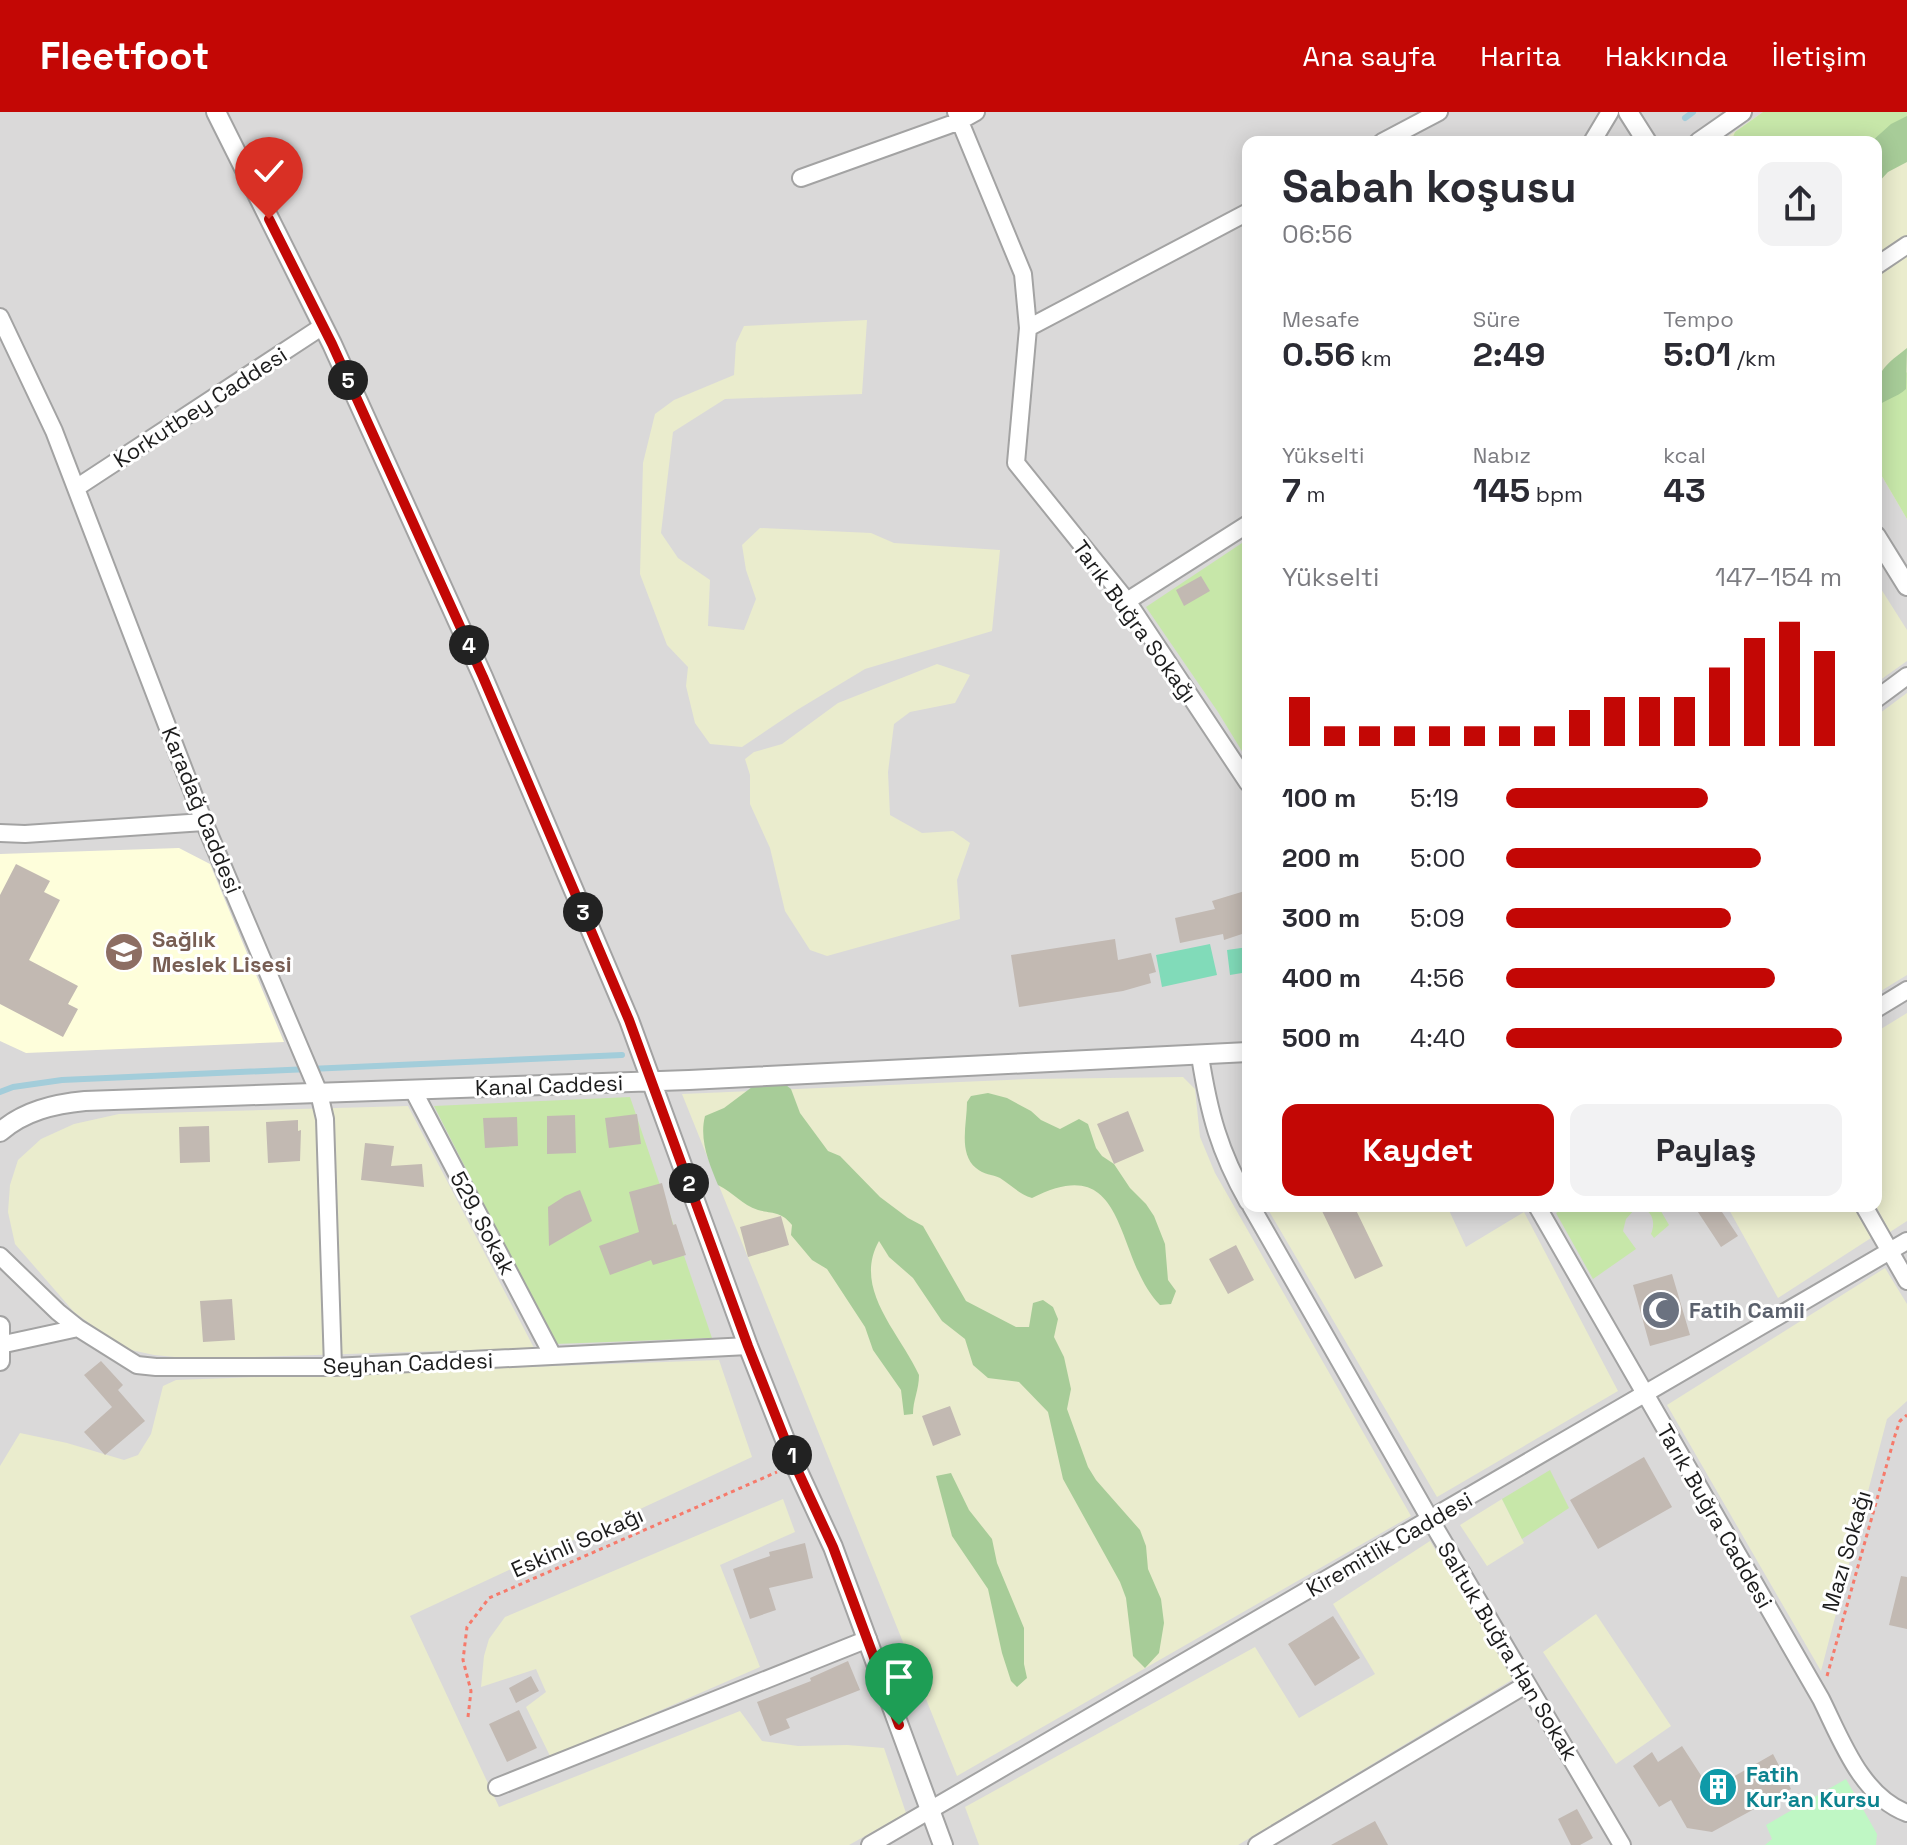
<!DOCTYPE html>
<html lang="tr">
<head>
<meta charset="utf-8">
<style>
  :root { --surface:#fff; --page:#f2f2f3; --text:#2b2b33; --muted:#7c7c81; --accent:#c30705 }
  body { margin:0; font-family:"Space Grotesk",sans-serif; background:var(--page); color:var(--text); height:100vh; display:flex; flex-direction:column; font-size:30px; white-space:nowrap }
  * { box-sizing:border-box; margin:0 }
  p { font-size:26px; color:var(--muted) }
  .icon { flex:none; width:44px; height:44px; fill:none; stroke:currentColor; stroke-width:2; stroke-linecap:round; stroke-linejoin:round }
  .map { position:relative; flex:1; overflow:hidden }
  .drawer { position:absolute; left:1242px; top:24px; width:640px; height:1076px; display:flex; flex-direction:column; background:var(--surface); border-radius:16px; box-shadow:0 4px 20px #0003 }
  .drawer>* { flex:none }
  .pin { position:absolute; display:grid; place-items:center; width:68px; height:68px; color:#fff; margin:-82px -34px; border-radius:50% 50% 50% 0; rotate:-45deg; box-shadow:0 0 8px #0007 }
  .pin .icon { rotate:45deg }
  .km { position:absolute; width:40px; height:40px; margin:-20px; border-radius:50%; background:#222; color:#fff; font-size:22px; line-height:40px; text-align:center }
  .round { display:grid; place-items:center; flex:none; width:84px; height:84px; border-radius:16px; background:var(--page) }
  .head { display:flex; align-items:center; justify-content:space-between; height:136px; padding:0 40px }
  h1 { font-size:44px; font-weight:600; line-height:60px }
  .figures { display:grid; grid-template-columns:repeat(3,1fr); gap:12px; height:136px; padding:8px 40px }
  .figures div { display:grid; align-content:center }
  .figures b { font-size:34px; font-weight:600 }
  .figures small { font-size:22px; font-weight:400 }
  .figures p { font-size:22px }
  .chart { height:224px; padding:16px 40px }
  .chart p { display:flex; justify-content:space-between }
  .chart svg { width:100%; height:144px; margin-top:8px; stroke:var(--accent); stroke-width:6 }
  .cta { display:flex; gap:16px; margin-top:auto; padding:16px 40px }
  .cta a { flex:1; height:92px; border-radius:16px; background:var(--accent); color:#fff; font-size:32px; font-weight:600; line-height:92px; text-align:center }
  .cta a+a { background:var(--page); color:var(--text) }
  ul { padding:0 40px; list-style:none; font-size:26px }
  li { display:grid; grid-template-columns:128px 96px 1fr; align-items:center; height:60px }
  li i { height:20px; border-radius:10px; background:var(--accent) }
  header { display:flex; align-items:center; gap:48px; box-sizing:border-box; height:112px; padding:0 40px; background:var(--accent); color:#fff }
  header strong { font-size:38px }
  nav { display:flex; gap:44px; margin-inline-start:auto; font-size:28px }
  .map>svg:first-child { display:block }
  .residential { fill:#dad9d9; fill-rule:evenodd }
  .education { fill:#fefedb }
  .farmland { fill:#eaeccd }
  .grass { fill:#c7e7a9 }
  .forest { fill:#a7cc98 }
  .park { fill:#bff7c4 }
  .pitch { fill:#81dbb9 }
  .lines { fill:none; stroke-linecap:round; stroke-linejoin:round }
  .stream { stroke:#a3cdda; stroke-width:6 }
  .building { fill:#c2b9b2 }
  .minor-casing { stroke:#a3a3a3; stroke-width:20 }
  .tertiary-casing { stroke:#a3a3a3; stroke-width:22 }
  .path { stroke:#f67a6b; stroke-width:3; stroke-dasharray:4 4; stroke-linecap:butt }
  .minor { stroke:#fff; stroke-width:16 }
  .tertiary { stroke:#fff; stroke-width:18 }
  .route-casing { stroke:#fff; stroke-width:16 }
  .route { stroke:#c30705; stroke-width:10 }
  .labels { text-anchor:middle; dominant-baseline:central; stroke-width:6; stroke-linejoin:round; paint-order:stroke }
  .street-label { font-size:22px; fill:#1c1c1c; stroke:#fff }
  .education-label { font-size:22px; font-weight:bold; fill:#785e54; stroke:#fff; text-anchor:start }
  .worship-label { font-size:22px; font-weight:bold; fill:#5b616d; stroke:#fff; text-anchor:start }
  .culture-label { font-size:22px; font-weight:bold; fill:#0d838f; stroke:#fff; text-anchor:start }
</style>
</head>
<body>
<header>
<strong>Fleetfoot</strong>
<nav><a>Ana sayfa</a><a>Harita</a><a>Hakkında</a><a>İletişim</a></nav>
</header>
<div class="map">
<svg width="1907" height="1733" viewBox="0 0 1907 1733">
  <rect width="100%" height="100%" fill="#edeae2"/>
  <path class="residential" d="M0,0H1907V1733H0ZM1248,30H1876V1094H1248Z"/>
  <path class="education" d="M179,736L210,752L284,930L26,941L0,929V742Z"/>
  <path class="farmland" d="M1763,0H1907V407L1876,354V30H1720Z
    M867,208L862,282L725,287L673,320L661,421L678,446L710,468L708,514L744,518L756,487L746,458L742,433L760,416L871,421L894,431L1000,438L992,519L865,557L797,598L742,635L710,632L695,611L686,574L688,555L667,533L640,462L643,351L655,302L674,288L734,263L736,231L744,214Z
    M1876,469L1907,518V549L1876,571Z
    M937,552L970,563L955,591L910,600L894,612L888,660L890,703L922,721L953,719L970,731L957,768L960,807L827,844L810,838L785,799L770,736L750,692V663L745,647L754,640L782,632L838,591Z
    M1907,581V863L1876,882V604Z
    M1907,901V1109L1890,1120L1876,1094V920Z
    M1183,965L1195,977L1200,1025L1215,1061L1411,1404L957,1664L682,982L1030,967Z
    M408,994L534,1236L196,1247L154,1243L131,1238L104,1222L74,1200L15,1132L8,1100L10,1073L18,1048L41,1027L74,1012L119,1002Z
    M1266,1094H1447L1466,1135L1524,1100L1618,1279L1437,1385Z
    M1727,1094H1853L1871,1126L1778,1186Z
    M1885,1156L1907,1192V1289L1887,1307L1821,1559L1667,1293Z
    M719,1248L752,1345L410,1504L499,1695L740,1599L762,1629L798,1634L847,1633L884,1636L906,1701L849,1733H0V1354L20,1321L67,1331L124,1348L138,1343L151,1322L163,1274L176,1268Z
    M783,1387L795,1420L720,1453L760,1555L551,1646L526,1595L546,1580L536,1557L481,1575L484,1544L489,1527L505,1505Z
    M1502,1387L1524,1431L1487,1454L1460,1413Z
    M1430,1429L1515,1566L1238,1733H979L965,1695L1255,1535L1299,1606L1375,1562L1333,1492Z
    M1596,1502L1671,1614L1616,1652L1543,1540Z"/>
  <path class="grass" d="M1763,0H1907V24L1876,30H1731L1735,20Z
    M1907,260V407L1876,354V286Z
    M1248,427V649L1218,600L1146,495Z
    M630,985L712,1226L555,1232L434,994Z
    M1568,1094H1658L1669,1113L1654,1126L1651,1122C1657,1108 1650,1094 1635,1097L1626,1107L1623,1119L1636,1137L1593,1167L1556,1101Z
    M1550,1358L1569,1396L1522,1427L1502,1387Z"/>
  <path class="forest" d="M1907,4V50L1888,60L1876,73V30H1871L1891,12Z
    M1907,236L1906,277C1897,286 1884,287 1876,296C1876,260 1879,258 1907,236Z
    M781,969L791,977L800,1001L828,1039L840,1044L880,1085L908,1106L923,1114L966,1189L1016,1215H1029L1033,1191L1043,1188L1053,1195L1058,1207L1054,1225L1064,1245L1071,1277L1067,1297L1088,1355L1096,1368L1140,1418L1146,1434L1148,1457L1161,1487L1164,1511L1159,1541L1145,1556L1133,1544L1126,1486L1120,1470L1063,1367L1048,1300L1019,1270L988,1266L973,1253L965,1227L942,1209L913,1166L889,1145L879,1129C852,1177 900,1221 919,1263C919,1278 913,1288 913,1302L904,1303L901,1278L873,1238L865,1215L827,1157L812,1148L791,1123L792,1113C781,1099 773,1102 758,1098C742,1093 733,1080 718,1073C709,1051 699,1028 705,1004L724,996L756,972Z
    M988,981L1007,986L1031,999L1041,1008L1060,1017L1079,1007L1088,1012L1096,1036L1102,1044L1114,1052L1130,1076L1146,1092L1154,1104L1165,1132L1168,1168L1176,1179L1171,1192L1160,1193C1113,1146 1130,1036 1032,1086C1019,1082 1011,1073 1000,1066C992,1062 984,1063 976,1056C958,1041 967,1012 967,990L971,984Z
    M951,1361L969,1398L992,1427L997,1451L1024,1516V1552L1027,1566L1017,1575L1011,1569L1002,1541L988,1477L952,1424L936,1364Z"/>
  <path class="park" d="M1846,1667L1877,1722L1876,1733H1765L1772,1727L1766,1713Z"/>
  <path class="pitch" d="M1210,832L1217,863L1162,875L1156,843Z
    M1248,835V860L1230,863L1227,838Z"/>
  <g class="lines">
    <path class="stream" d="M1685,6L1693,0
      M0,980L13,975L62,968L622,943"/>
  </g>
  <path class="building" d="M1201,464L1210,479L1184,494L1176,478Z
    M16,752L50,769L44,780L60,788L29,848L78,874L68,892L78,897L63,925L0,892V783Z
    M1248,778V820L1224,828L1223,822L1180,831L1175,806L1215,797L1212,789Z
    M1115,827L1118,848L1151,841L1156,860L1149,862L1151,871L1123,879L1019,895L1011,843Z
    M1128,999L1144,1039L1114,1052L1097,1012Z
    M637,1002L641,1032L609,1036L605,1006Z
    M575,1003L576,1041L547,1042V1004Z
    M517,1005L518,1034L485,1036L483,1006Z
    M298,1008V1019L301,1018L300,1049L268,1051L266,1010Z
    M209,1014L210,1050L180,1051L179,1015Z
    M365,1031L394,1034L391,1054L422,1052L424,1075L361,1068Z
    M662,1071L673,1113L676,1112L686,1143L653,1153L651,1148L610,1163L599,1134L639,1120L629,1080Z
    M580,1078L592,1109L549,1134L548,1095L565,1084Z
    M1333,1094H1354L1383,1154L1355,1167L1322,1099Z
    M1694,1094H1718L1738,1124L1721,1135Z
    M781,1104L789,1133L748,1145L740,1115Z
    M1236,1133L1254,1168L1228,1182L1209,1147Z
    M1672,1162L1690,1223L1650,1234L1633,1173Z
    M232,1187L235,1228L203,1230L200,1189Z
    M101,1249L123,1273L118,1278L145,1309L105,1343L84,1320L112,1295L84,1263Z
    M950,1294L961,1323L933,1334L922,1304Z
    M1644,1345L1672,1395L1598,1437L1570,1388Z
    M805,1431L813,1466L769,1476L776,1498L750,1507L733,1457L770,1444L769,1440Z
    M1901,1464L1907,1465V1517L1889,1513Z
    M1333,1504L1360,1546L1315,1574L1288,1532Z
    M848,1549L860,1578L786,1607L790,1616L770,1624L757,1590L811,1569L810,1566Z
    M531,1564L539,1579L516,1591L509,1576Z
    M519,1598L537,1636L507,1650L489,1612Z
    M1682,1634L1704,1668L1719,1673L1773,1642L1791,1677L1712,1720L1687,1716L1671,1688L1659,1695L1633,1654L1652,1640L1658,1650Z
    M1577,1697L1593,1726L1580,1733H1571L1558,1707Z
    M1375,1709L1388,1733H1331Z"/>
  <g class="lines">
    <g class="minor-casing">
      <path id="minor" d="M956,0L1023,162L1028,216L1016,351L1127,489L1248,671
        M1382,30L1439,0
        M1592,30L1610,0
        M801,66L960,9L976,0
        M1876,154L1907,133
        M0,205L54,319L204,710L319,981L325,1007L333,1255
        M1028,216L1248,100
        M76,376L323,214
        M1127,489L1248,412
        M1876,587L1907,564
        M0,721L25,722L204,710
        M1876,897L1907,878
        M1200,944C1209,1001 1219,1039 1248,1090
        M413,978L553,1244
        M1251,1094L1430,1407L1622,1733
        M1537,1094L1821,1587C1841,1627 1861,1684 1907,1701
        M1864,1094L1907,1169
        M0,1144L58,1200L78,1216L137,1253L156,1255H333L748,1234
        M0,1233L78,1216
        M497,1675L868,1527
        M870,1733L1907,1129
        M1257,1733L1527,1572"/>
    </g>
    <g class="tertiary-casing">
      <path id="tertiary" d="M216,0L332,232L483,565L629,908L748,1234L795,1353L833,1435L943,1733
        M1628,0L1647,30
        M1699,30L1742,0
        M1876,424L1907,474
        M0,1020C24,999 54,992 85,989L689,968L1248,940
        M0,1214V1249"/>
    </g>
    <path class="path" d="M1827,1564L1896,1320L1900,1309L1907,1303
      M468,1605L471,1579L463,1548L467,1515L489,1486L777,1360"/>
    <use href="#minor" class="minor"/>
    <use href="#tertiary" class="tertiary"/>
  </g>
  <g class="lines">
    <g class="route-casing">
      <path id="route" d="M269,107L332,232L483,565L629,908L748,1234L795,1353L833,1435L899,1613"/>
    </g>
    <use href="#route" class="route"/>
  </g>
  <defs>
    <g id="school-disc" transform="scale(2)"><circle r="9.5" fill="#8d6e63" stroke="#fff"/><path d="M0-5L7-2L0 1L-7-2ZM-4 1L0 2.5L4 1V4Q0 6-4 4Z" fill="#fff"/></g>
    <g id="mosque-disc" transform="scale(2)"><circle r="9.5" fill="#6b7280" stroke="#fff"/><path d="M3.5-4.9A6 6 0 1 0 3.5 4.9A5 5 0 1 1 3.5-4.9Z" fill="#fff"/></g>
    <g id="building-disc" transform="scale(2)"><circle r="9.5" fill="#0f9aa8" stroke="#fff"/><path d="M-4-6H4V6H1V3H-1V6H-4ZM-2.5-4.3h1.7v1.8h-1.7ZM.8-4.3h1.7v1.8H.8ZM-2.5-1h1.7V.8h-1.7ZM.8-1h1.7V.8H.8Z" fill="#fff"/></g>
  </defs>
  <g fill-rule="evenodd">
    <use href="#school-disc" x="124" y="840"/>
    <use href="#mosque-disc" x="1661" y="1198"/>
    <use href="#building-disc" x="1718" y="1675"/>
  </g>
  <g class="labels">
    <g class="street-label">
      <text transform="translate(200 295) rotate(-33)">Korkutbey Caddesi</text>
      <text transform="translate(1135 509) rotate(54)">Tarık Buğra Sokağı</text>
      <text transform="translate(202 698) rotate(68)">Karadağ Caddesi</text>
      <text transform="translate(549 973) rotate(-2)">Kanal Caddesi</text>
      <text transform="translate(483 1111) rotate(62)">529. Sokak</text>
      <text transform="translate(408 1251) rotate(-2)">Seyhan Caddesi</text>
      <text transform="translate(1715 1404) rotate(60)">Tarık Buğra Caddesi</text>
      <text transform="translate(577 1430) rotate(-24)">Eskinli Sokağı</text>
      <text transform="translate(1389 1432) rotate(-30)">Kiremitlik Caddesi</text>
      <text transform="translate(1846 1439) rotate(-74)">Mazı Sokağı</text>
      <text transform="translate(1508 1539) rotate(59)">Saltuk Buğra Han Sokak</text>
    </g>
    <g class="education-label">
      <text x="152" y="827">Sağlık<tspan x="152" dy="25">Meslek Lisesi</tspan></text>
    </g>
    <g class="worship-label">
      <text x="1689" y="1198">Fatih Camii</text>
    </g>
    <g class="culture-label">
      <text x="1746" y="1662">Fatih<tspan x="1746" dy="25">Kur'an Kursu</tspan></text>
    </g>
  </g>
</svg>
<div class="pin" style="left:899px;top:1613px;background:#1e9e55"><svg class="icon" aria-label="arrive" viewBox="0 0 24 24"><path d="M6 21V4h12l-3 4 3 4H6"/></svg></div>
<div class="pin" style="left:269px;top:107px;background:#d93025"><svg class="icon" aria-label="check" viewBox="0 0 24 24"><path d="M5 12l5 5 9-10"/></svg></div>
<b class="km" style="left:792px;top:1343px">1</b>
<b class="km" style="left:689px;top:1071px">2</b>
<b class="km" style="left:583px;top:800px">3</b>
<b class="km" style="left:469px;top:533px">4</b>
<b class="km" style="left:348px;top:268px">5</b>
<section class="drawer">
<div class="head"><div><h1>Sabah koşusu</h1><p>06:56</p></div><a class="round"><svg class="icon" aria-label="share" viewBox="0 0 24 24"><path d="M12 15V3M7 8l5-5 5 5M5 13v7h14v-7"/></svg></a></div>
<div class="figures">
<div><p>Mesafe</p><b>0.56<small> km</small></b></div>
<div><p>Süre</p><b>2:49</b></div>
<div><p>Tempo</p><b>5:01<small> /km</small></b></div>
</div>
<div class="figures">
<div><p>Yükselti</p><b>7<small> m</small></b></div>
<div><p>Nabız</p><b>145<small> bpm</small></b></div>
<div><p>kcal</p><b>43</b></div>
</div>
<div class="chart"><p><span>Yükselti</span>147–154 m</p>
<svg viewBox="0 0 160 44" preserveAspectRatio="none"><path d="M5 44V29M15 44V38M25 44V38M35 44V38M45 44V38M55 44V38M65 44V38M75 44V38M85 44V33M95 44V29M105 44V29M115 44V29M125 44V20M135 44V11M145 44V6M155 44V15"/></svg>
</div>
<ul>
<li><b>100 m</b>5:19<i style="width:60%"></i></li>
<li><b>200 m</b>5:00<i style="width:76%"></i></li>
<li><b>300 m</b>5:09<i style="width:67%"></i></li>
<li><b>400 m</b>4:56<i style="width:80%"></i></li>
<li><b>500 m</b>4:40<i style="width:100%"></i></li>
</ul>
<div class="cta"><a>Kaydet</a><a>Paylaş</a></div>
</section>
</div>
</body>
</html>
